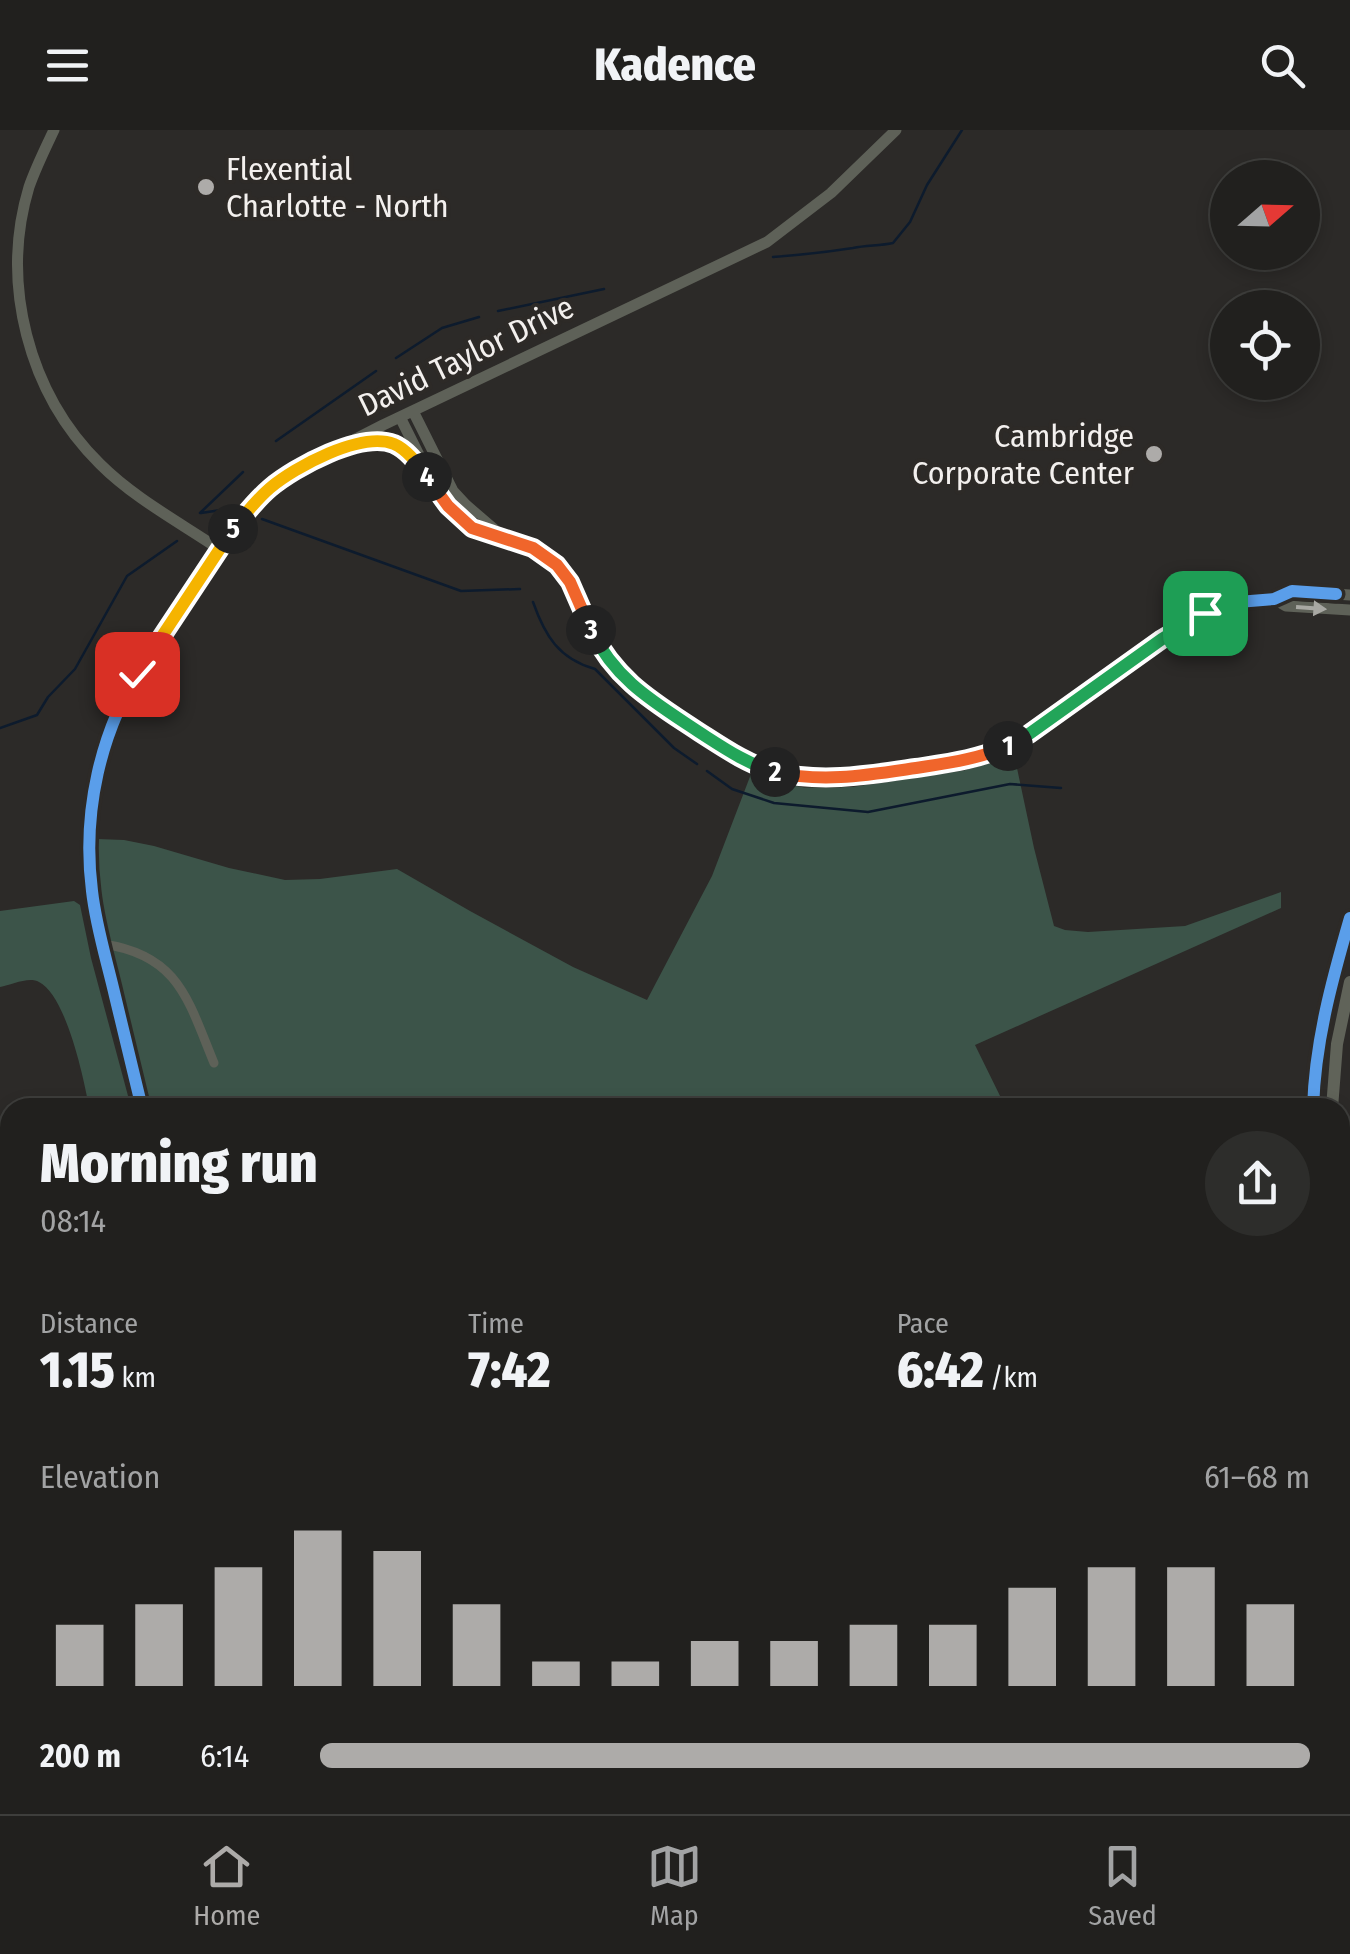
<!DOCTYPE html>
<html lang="en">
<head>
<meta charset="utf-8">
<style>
  :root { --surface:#21201e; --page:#2d2d2b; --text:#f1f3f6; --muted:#a2a3a4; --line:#3e3e3c; --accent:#adaba9 }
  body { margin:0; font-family:"Fira Sans Condensed",sans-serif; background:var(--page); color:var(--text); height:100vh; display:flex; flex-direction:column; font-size:38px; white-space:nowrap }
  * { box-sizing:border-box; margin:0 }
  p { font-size:32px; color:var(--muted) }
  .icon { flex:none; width:55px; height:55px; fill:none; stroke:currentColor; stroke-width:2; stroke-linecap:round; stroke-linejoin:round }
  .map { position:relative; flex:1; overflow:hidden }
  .side { position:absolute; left:0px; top:968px; width:1350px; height:718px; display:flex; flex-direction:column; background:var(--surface); border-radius:30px 30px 0 0; box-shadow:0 5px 15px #0003,0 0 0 2px var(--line) }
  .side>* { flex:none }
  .needle { width:65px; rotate:70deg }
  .controls { position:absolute; left:1210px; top:30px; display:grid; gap:20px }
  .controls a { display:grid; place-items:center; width:110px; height:110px; border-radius:50%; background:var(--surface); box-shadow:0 5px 15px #0003,0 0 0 2px var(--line); font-size:50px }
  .pin { position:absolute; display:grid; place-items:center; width:85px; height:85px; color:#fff; margin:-42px; border-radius:20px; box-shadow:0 5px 15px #0006 }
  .km { position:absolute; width:50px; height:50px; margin:-25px; border-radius:50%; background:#222; color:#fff; font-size:28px; line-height:50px; text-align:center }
  .round { display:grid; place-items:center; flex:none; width:105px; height:105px; border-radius:52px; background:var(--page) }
  .head { display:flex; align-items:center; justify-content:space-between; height:170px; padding:0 40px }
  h1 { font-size:55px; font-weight:800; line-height:75px }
  .figures { display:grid; grid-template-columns:repeat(3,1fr); gap:15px; height:170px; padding:10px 40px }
  .figures div { display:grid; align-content:center }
  .figures b { font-size:50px; font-weight:800 }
  .figures small { font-size:28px; font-weight:400 }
  .figures p { font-size:28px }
  .chart { height:280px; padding:20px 40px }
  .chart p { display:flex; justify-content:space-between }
  .chart svg { width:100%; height:180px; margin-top:10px; stroke:var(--accent); stroke-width:6 }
  ul { padding:0 40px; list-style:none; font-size:32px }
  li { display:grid; grid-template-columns:160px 120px 1fr; align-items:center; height:75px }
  li i { height:25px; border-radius:12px; background:var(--accent) }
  header { display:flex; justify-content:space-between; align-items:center; height:130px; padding:0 40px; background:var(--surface); font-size:45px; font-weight:800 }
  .tab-bar { display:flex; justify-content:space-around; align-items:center; height:140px; border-top:2px solid var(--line); background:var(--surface); font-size:28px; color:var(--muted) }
  .tab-bar a { display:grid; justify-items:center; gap:5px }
  .tab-bar .selected { color:var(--accent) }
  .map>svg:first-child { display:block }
  .green { fill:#3c5449 }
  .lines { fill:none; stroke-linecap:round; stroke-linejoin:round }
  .stream { stroke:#0d1b2d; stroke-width:2.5 }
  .minor { stroke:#5e6158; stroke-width:9 }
  .tertiary { stroke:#5e6158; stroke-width:11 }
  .secondary { stroke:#606359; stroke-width:12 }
  .cycleway-casing { stroke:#2d2a27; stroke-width:19 }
  .cycleway { stroke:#5a9eea; stroke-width:12 }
  .oneway { fill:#a8a8a3 }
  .split-1-casing { stroke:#fff; stroke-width:20 }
  .split-2-casing { stroke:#fff; stroke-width:20 }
  .split-3-casing { stroke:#fff; stroke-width:20 }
  .split-4-casing { stroke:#fff; stroke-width:20 }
  .split-5-casing { stroke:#fff; stroke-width:20 }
  .split-6-casing { stroke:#fff; stroke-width:20 }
  .split-1 { stroke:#22a559; stroke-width:12 }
  .split-2 { stroke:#f0652b; stroke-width:12 }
  .split-3 { stroke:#22a559; stroke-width:12 }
  .split-4 { stroke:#f0652b; stroke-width:12 }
  .split-5 { stroke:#f5b400; stroke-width:12 }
  .split-6 { stroke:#f5b400; stroke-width:12 }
  .poi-dot { fill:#adaba9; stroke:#2d2a27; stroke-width:4 }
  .labels { text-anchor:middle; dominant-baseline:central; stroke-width:8; stroke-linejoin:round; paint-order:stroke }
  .poi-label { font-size:32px; fill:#f3f0ee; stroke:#2d2a27; text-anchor:start }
  .street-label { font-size:32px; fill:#f3f0ee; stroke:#2d2a27 }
</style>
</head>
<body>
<header><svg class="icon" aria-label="menu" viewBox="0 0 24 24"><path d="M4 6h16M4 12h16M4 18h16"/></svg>Kadence<svg class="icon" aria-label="search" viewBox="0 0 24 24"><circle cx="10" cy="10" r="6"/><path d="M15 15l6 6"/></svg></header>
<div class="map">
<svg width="1350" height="1684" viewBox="0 0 1350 1684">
  <rect width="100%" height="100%" fill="#2c2a28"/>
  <path class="green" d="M1014,624L1034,718L1054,796L1065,800L1088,802L1185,796L1281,762V778L975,915L1003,972L987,977H150L103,785L97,745V709L124,710L154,716L229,738L285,750L320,749L397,739L470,781L573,837L647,870L712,746L751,644L803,657H852L962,640L998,631Z
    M74,771L80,775L91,828L131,977H89C84,949 66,865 39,852C29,846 11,855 0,857V781Z"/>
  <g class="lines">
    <path class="stream" d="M773,127C800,125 827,122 853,118C867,115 879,116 893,113L910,92L927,55L962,0
      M498,181L604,159
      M396,228L442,198L479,187
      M276,311L376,241
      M200,383L243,342
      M201,383L234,378
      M262,389L461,461L520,459
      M533,472C545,506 559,529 595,539L674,618L697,634
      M0,598L37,585L48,567L75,539L127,446L177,411
      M707,641L732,659L774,673L868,682L1010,654L1061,658
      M0,1450L10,1458"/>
    <path class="minor" d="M103,814C179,825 188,870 214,933
      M1340,1000H1350
      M1340,1013H1350
      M959,1675L960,1684
      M1192,1684L1200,1675"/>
    <path class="tertiary" d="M54,0C45,19 36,37 29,57C0,153 28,263 100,334C134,368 179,392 219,419
      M413,281L453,361L466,375L502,406
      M400,287L434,355L443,371L460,389L484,403L502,406L539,420L562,440L600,517L615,538L634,558L735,625L756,636L786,645L817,649L849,647L962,631L991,623L1029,604L1176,499L1205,483L1227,475L1263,468L1274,469L1286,476L1350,480
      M353,316C380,309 398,311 416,333
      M1274,469L1292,461L1350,465
      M142,978L92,765L90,704L95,659L104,619L131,555L242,388L273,355L303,336L383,295L767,112L831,63L896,0
      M0,1314L10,1308
      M0,1424L10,1430"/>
    <path class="secondary" d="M1313,978C1315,912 1332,850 1350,788
      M1332,978L1337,914L1350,852
      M1340,1090L1343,1085L1344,1042L1350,1023
      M1340,1143L1346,1239L1340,1306
      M1273,1684L1277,1675"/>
    <g class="cycleway-casing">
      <path id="cycleway" d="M416,333L447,376L467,394L484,403L502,406L533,417L557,435L570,452L604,523L634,558L744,630L768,640L805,648H839L869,645L962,631L991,623L1029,604L1162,509L1205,483L1238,472L1274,469L1292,461L1336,464
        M142,978C133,940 124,903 115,866C107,831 96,797 92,761C82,683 100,601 143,535
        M1313,978C1315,912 1332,850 1350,788
        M1340,1143L1346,1239L1340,1306"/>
    </g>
    <use href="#cycleway" class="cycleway"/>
  </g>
  <defs><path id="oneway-solid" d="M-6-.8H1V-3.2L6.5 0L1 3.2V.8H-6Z" transform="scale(2.5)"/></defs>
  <use class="oneway" href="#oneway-solid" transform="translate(1311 478) rotate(4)"/>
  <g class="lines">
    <g class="split-1-casing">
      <path id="split-1" d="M1008,616L1029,604L1162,509L1205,483"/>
    </g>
    <g class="split-2-casing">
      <path id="split-2" d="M775,642C823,653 868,645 916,638C948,633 979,629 1008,616"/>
    </g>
    <g class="split-3-casing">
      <path id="split-3" d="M591,500C616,551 654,572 699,602C724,618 747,634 775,642"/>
    </g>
    <g class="split-4-casing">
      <path id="split-4" d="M427,347L448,376L472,398L533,418L557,435L570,452L591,500"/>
    </g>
    <g class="split-5-casing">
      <path id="split-5" d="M233,399C245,384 256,370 270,358C295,337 361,301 394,314C408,320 418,335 427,347"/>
    </g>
    <g class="split-6-casing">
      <path id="split-6" d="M137,544L233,399"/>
    </g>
    <use href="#split-1" class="split-1"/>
    <use href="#split-2" class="split-2"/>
    <use href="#split-3" class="split-3"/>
    <use href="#split-4" class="split-4"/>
    <use href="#split-5" class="split-5"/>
    <use href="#split-6" class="split-6"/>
  </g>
  <g class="poi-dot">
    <circle cx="206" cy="57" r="10"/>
    <circle cx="1154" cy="324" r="10"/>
  </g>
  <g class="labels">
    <g class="poi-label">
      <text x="226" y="39">Flexential<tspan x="226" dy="37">Charlotte - North</tspan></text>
      <text x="1134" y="306" text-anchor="end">Cambridge<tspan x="1134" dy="37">Corporate Center</tspan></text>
    </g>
    <g class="street-label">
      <text transform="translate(466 226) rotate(-26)">David Taylor Drive</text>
    </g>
  </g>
</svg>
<div class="controls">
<a><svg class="needle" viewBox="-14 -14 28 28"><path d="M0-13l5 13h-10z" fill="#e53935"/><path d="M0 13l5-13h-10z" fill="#a2a3a4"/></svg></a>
<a><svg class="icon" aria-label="locate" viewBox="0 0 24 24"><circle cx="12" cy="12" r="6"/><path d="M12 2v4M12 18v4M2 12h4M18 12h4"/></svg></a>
</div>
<div class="pin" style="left:1205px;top:483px;background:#1e9e55"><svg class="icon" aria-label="arrive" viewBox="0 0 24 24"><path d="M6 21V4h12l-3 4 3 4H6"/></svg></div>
<div class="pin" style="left:137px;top:544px;background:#d93025"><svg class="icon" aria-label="check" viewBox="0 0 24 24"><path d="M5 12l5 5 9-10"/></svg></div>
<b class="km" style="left:1008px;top:616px">1</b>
<b class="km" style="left:775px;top:642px">2</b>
<b class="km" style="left:591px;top:500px">3</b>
<b class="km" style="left:427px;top:347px">4</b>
<b class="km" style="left:233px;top:399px">5</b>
<section class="side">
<div class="head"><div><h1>Morning run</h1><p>08:14</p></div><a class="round"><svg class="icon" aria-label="share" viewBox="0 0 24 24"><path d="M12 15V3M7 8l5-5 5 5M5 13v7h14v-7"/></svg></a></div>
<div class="figures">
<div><p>Distance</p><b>1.15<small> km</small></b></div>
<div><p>Time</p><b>7:42</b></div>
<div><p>Pace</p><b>6:42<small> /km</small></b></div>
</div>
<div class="chart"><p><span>Elevation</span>61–68 m</p>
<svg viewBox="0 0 160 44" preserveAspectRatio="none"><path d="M5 44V29M15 44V24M25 44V15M35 44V6M45 44V11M55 44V24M65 44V38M75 44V38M85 44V33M95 44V33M105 44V29M115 44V29M125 44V20M135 44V15M145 44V15M155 44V24"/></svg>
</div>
<ul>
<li><b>200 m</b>6:14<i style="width:100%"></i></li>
</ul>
</section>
</div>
<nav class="tab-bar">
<a class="selected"><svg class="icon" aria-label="home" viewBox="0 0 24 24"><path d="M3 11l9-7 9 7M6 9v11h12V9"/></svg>Home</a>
<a><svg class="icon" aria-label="map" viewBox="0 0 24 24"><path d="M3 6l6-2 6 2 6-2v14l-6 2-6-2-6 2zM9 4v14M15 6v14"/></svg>Map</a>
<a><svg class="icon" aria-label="saved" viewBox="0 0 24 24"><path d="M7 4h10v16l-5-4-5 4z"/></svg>Saved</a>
</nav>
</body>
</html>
